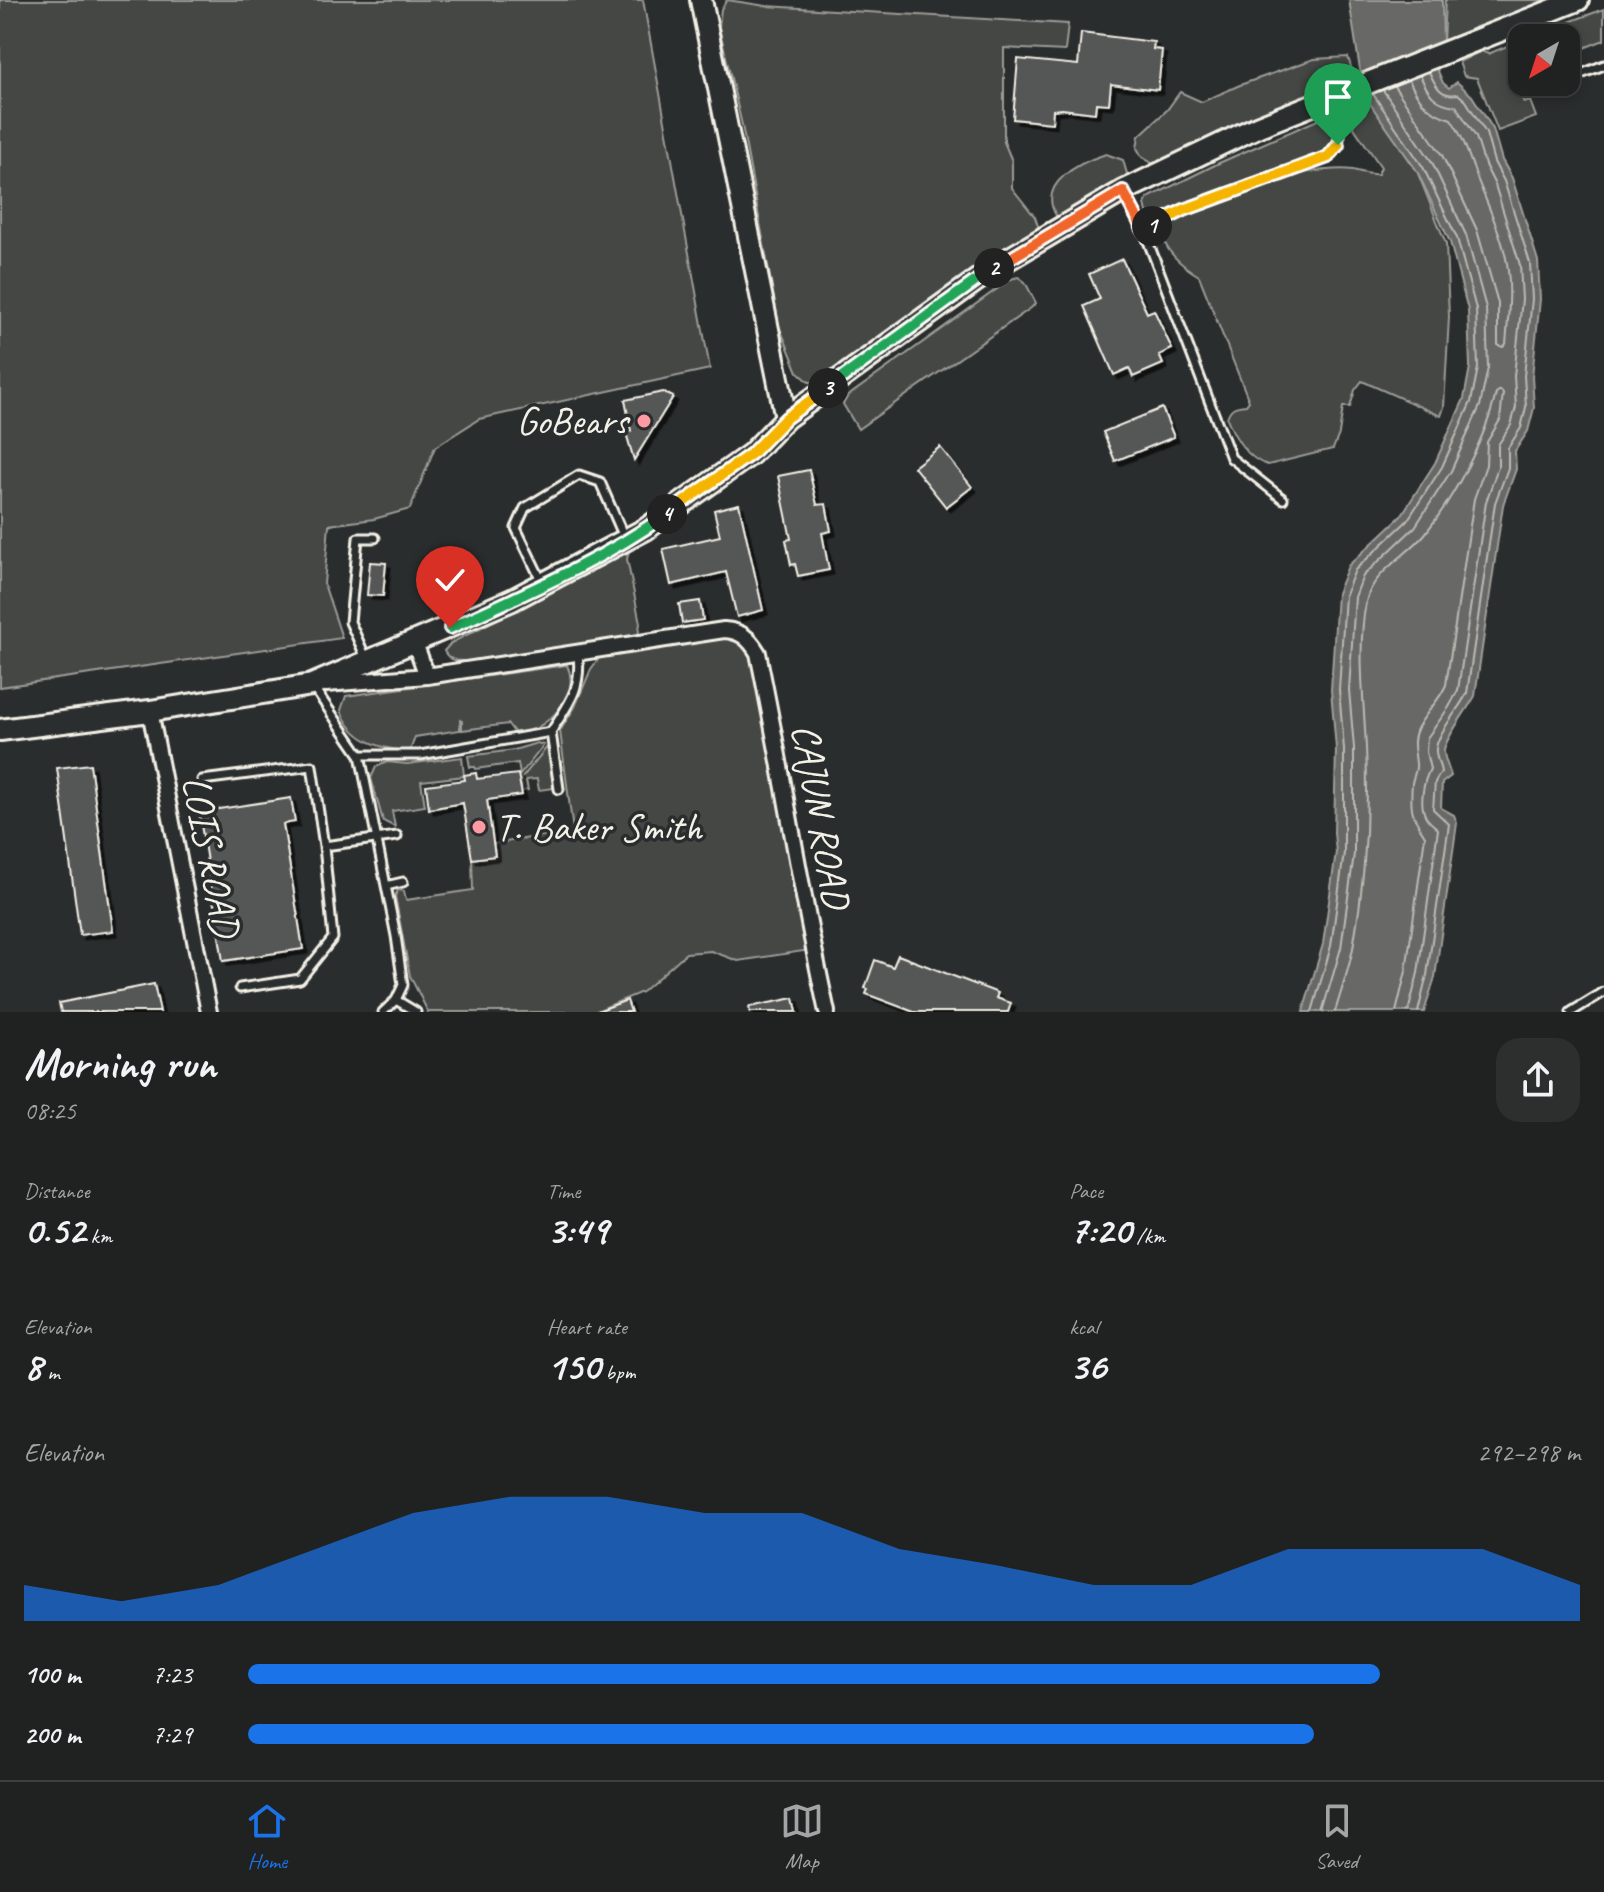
<!DOCTYPE html>
<html lang="en">
<head>
<meta charset="utf-8">
<style>
  :root { --surface:#202222; --page:#2d2f2f; --text:#f1f3f6; --muted:#a2a4a5; --line:#3d3f40; --accent:#1a73e8 }
  body { margin:0; font-family:Caveat,sans-serif; background:var(--page); color:var(--text); height:100vh; display:flex; flex-direction:column; font-size:30px; white-space:nowrap }
  * { box-sizing:border-box; margin:0 }
  p { font-size:26px; color:var(--muted) }
  .icon { flex:none; width:44px; height:44px; fill:none; stroke:currentColor; stroke-width:2; stroke-linecap:round; stroke-linejoin:round }
  .map { position:relative; height:1012px; overflow:hidden }
  .panel { display:flex; flex-direction:column; background:var(--surface); flex:1 }
  .panel>* { flex:none }
  .needle { width:52px; rotate:219deg }
  .fabs { position:absolute; left:1508px; top:24px; display:grid; gap:16px }
  .fabs a { display:grid; place-items:center; width:72px; height:72px; border-radius:16px; background:var(--surface); box-shadow:0 4px 12px #0003,0 0 0 2px var(--line); font-size:40px }
  .pin { position:absolute; display:grid; place-items:center; width:68px; height:68px; color:#fff; margin:-82px -34px; border-radius:50% 50% 50% 0; rotate:-45deg; box-shadow:0 0 8px #0007 }
  .pin .icon { rotate:45deg }
  .km { position:absolute; width:40px; height:40px; margin:-20px; border-radius:50%; background:#222; color:#fff; font-size:22px; line-height:40px; text-align:center }
  .round { display:grid; place-items:center; flex:none; width:84px; height:84px; border-radius:24px; background:var(--page) }
  .overview { display:flex; align-items:center; justify-content:space-between; height:136px; padding:0 24px }
  h1 { font-size:44px; font-weight:800; line-height:60px }
  .figures { display:grid; grid-template-columns:repeat(3,1fr); gap:12px; height:136px; padding:8px 24px }
  .figures div { display:grid; align-content:center }
  .figures b { font-size:40px; font-weight:800 }
  .figures small { font-size:22px; font-weight:400 }
  .figures p { font-size:22px }
  .chart { height:224px; padding:16px 24px }
  .chart p { display:flex; justify-content:space-between }
  .chart svg { width:100%; height:144px; margin-top:8px; fill:var(--accent); opacity:.7 }
  ul { padding:0 24px; list-style:none; font-size:26px }
  li { display:grid; grid-template-columns:128px 96px 1fr; align-items:center; height:60px }
  li i { height:20px; border-radius:10px; background:var(--accent) }
  .dock { display:flex; justify-content:space-around; align-items:center; height:112px; border-top:2px solid var(--line); background:var(--surface); font-size:22px; color:var(--muted) }
  .dock a { display:grid; justify-items:center; gap:4px }
  .dock .active { color:var(--accent) }
  .map>svg:first-child { display:block }
  .green { fill:#444645; stroke:#9c9c96; stroke-width:2 }
  .water { fill:#676866; stroke:#9f9f9a; stroke-width:2 }
  .lines { fill:none; stroke-linecap:round; stroke-linejoin:round }
  .shore { stroke:#bcbab4; stroke-width:2 }
  .building { fill:#555756; stroke:#f4f1e8; stroke-width:2; filter:url(#shadow) }
  .lane-casing { stroke:#f4f1e8; stroke-width:13 }
  .street-casing { stroke:#f4f1e8; stroke-width:20 }
  .secondary-casing { stroke:#f4f1e8; stroke-width:26 }
  .lane { stroke:#2a2d2e; stroke-width:7 }
  .street { stroke:#2a2d2e; stroke-width:14 }
  .secondary { stroke:#2a2d2e; stroke-width:20 }
  .split-1-casing { stroke:#fff; stroke-width:16 }
  .split-2-casing { stroke:#fff; stroke-width:16 }
  .split-3-casing { stroke:#fff; stroke-width:16 }
  .split-4-casing { stroke:#fff; stroke-width:16 }
  .split-5-casing { stroke:#fff; stroke-width:16 }
  .split-1 { stroke:#f5b400; stroke-width:10 }
  .split-2 { stroke:#f0652b; stroke-width:10 }
  .split-3 { stroke:#22a559; stroke-width:10 }
  .split-4 { stroke:#f5b400; stroke-width:10 }
  .split-5 { stroke:#22a559; stroke-width:10 }
  .poi-dot { fill:#ff9aa2; stroke:#2a2d2e; stroke-width:3 }
  .labels { text-anchor:middle; dominant-baseline:central; stroke-width:7; stroke-linejoin:round; paint-order:stroke }
  .poi-label { font-size:40px; fill:#f4f1e8; stroke:#2a2d2e; text-anchor:end }
  .street-label { font-size:40px; fill:#f4f1e8; stroke:#2a2d2e }
</style>
</head>
<body>
<div class="map">
<svg width="1604" height="1012" viewBox="0 0 1604 1012">
  <defs>
    <filter id="shadow"><feDropShadow dx="4.5" dy="4.5" stdDeviation="0" flood-color="#0009"/></filter>
  </defs>
  <rect width="100%" height="100%" fill="#2a2d2e"/>
  <filter id="ink" filterUnits="userSpaceOnUse"><feTurbulence type="fractalNoise" baseFrequency=".0125" numOctaves="2"/><feDisplacementMap in="SourceGraphic" scale="16" xChannelSelector="R" yChannelSelector="G"/><feConvolveMatrix kernelMatrix="1 2 1 2 8 2 1 2 1" color-interpolation-filters="sRGB"/></filter>
  <g filter="url(#ink)">
    <path class="green" d="M0,0H643L710,369L479,419L435,447L410,509L374,519L329,525L324,584L342,638L0,687Z
      M727,0L766,6L1068,24L1065,51L1004,48V142L1012,161V188L1035,217L1040,232L819,382H809L798,372L779,326L742,125L719,27L721,9Z
      M1445,0H1559L1443,44Z
      M1604,9V40L1566,55V38H1526Z
      M1522,40L1520,74L1523,83L1517,87L1524,103L1530,101L1536,117L1498,131L1477,78L1464,76L1459,62L1481,51L1488,54Z
      M1348,57L1352,70L1329,78L1331,90L1157,166L1142,157L1137,148L1139,136L1167,110L1180,92L1202,102L1240,85L1314,59Z
      M1366,97L1417,171L1446,244L1449,317L1444,407L1441,416L1362,381L1355,390L1350,407H1343L1339,434L1333,449L1268,465C1248,460 1234,437 1227,418C1230,407 1235,406 1246,405L1249,401L1199,276C1184,267 1160,249 1163,229C1182,211 1282,174 1309,172C1323,170 1339,168 1353,170C1362,172 1368,175 1378,174L1381,167L1348,119L1347,113Z
      M1322,118L1330,122L1336,130C1334,141 1330,150 1320,155L1158,217L1148,216L1145,204L1148,198L1219,163Z
      M1106,154L1123,160L1129,181L1061,219L1057,217C1035,183 1081,162 1106,154Z
      M1018,277L1025,282L1036,303L1031,308L858,429L843,404L848,396L1011,279Z
      M629,551L627,559L640,623L638,637L474,661C462,661 450,663 444,651L451,643Z
      M727,638L740,641L752,652L810,950L738,961L711,951L686,953L642,992L594,1012H428L410,976L395,896L398,890L404,891L406,900L473,890L472,859L495,856L493,844L573,831L560,731L575,707L591,669L600,657Z
      M567,665C582,697 546,729 517,736L508,724L462,730V721L460,720V730L415,737L410,751C381,750 352,740 341,710L346,696Z
      M537,743L544,745L520,775L518,763L476,769L475,767H470L468,756L514,750Z
      M547,747L554,788L539,790L537,779L526,780L528,790L523,791L521,779Z
      M462,757L464,776L421,781L425,806L392,811L395,827L383,821L371,778L376,767L387,762L407,764Z"/>
    <path class="water" d="M1349,0H1442L1443,44L1437,69L1443,83L1449,88L1457,82L1472,96L1493,129L1502,160L1512,178L1538,261L1540,299L1532,377L1534,408L1528,431L1515,451L1516,469L1503,505L1475,696C1469,707 1443,742 1444,751C1444,759 1449,768 1451,776L1442,783L1441,808L1454,815L1457,823L1435,977L1424,1012H1303L1323,944L1336,852L1334,833L1336,749L1331,690L1337,593L1348,566L1401,516L1435,463L1464,399L1470,367L1468,310L1450,242L1417,171L1364,95Z"/>
    <g class="lines">
      <path class="shore" d="M1394,86L1442,155L1477,230L1498,303V345L1503,347L1506,344C1508,320 1511,294 1508,270C1504,237 1485,200 1474,170C1467,151 1463,136 1451,119C1428,112 1419,102 1409,80
        M1312,1012L1331,946L1344,853V749L1339,690L1345,595L1355,570L1407,521L1442,467L1471,402L1478,368L1476,309L1457,238L1423,167L1373,94
        M1322,1012L1341,948L1354,854V748L1349,690L1355,597L1363,576L1415,527L1451,471L1480,406L1488,368L1486,308L1466,235L1432,162L1383,90
        M1335,1012C1341,991 1349,969 1353,948C1365,882 1369,814 1366,748C1364,699 1357,650 1366,602C1372,572 1407,556 1425,534C1454,497 1486,438 1496,393L1500,390L1503,393L1500,420L1487,442L1486,465L1474,499L1446,685C1439,701 1426,712 1418,727C1411,740 1415,751 1416,764C1417,770 1413,777 1412,783C1410,808 1411,815 1425,836L1406,971L1396,1012
        M1408,1012L1418,973L1438,829C1434,825 1427,821 1425,815C1419,802 1424,780 1430,769L1426,752L1427,738L1449,707L1458,690L1486,502L1498,467V445L1511,425L1516,407L1514,376L1522,299L1520,265L1495,185L1485,165L1476,137L1456,106C1435,104 1428,94 1420,75
        M1418,1012L1427,975L1449,824L1433,809L1435,782L1441,772C1440,765 1436,758 1436,752C1434,737 1460,708 1467,693L1495,503L1508,468V448L1521,428L1526,407L1524,376L1532,299L1530,263L1504,181L1494,162L1486,133L1466,101L1458,94C1440,97 1436,86 1429,72"/>
    </g>
    <path class="building" d="M1081,33L1154,42L1153,49L1162,50L1158,90L1111,84L1109,104L1096,103L1095,113L1062,109L1053,110L1052,123L1013,119L1018,59L1078,65Z
      M1122,259L1147,313L1154,310L1172,349L1159,355L1163,364L1133,377L1129,368L1114,375L1084,306L1100,299L1089,274Z
      M663,392L673,397L634,460L626,433L631,431L625,400Z
      M1162,408L1174,437L1115,461L1103,432Z
      M940,447L972,487L946,507L914,467Z
      M809,470L817,505L826,504L831,531L822,533L829,570L798,576L795,564L791,565L786,540L791,539L778,476Z
      M739,504L763,610L737,617L726,572L671,585L663,549L720,536L714,510Z
      M370,562L386,563L383,596L367,595Z
      M700,601L703,620L682,623L679,604Z
      M90,764L113,931L80,935L57,768Z
      M476,773L477,779L518,774L522,795L487,800L495,856L472,859L463,803L429,809L426,785L465,780L464,775Z
      M291,798L295,822L283,824L303,949L223,961L199,812Z
      M898,955L998,993L996,998L1011,1003L1008,1012H914L866,994L868,989L865,988L875,960L893,967Z
      M154,984L160,1012H61L59,1003Z
      M794,998L797,1012H750L749,1007Z
      M627,1000L631,1012H598V1011Z"/>
    <g class="lines">
      <g class="lane-casing">
        <path id="lane" d="M1566,80L1604,65
          M1541,90L1561,82
          M1125,194L1144,231L1184,210L1328,157C1347,134 1342,126 1331,100
          M1144,231L1231,458L1283,499
          M542,582L516,528L525,508L579,475L600,482L624,537
          M366,658L350,622L358,538H375
          M314,688L360,755L396,936L403,985L396,1000L383,1012
          M551,732L559,789
          M360,755H420L551,732C569,703 582,690 578,654
          M202,780L312,766L324,846L397,836
          M386,886L403,882
          M240,988L300,979L333,938L324,846
          M396,1000L416,1012
          M1571,1012L1604,992"/>
      </g>
      <g class="street-casing">
        <path id="street" d="M415,643L427,676
          M326,684L427,676L724,630C741,631 749,638 758,653C783,773 801,893 827,1012
          M150,711L209,1012"/>
      </g>
      <g class="secondary-casing">
        <path id="secondary" d="M701,0L786,418
          M0,730L150,711L312,685L512,600L646,529L751,454L786,418L995,267L1123,191L1259,126L1578,0"/>
      </g>
      <use href="#lane" class="lane"/>
      <use href="#street" class="street"/>
      <use href="#secondary" class="secondary"/>
    </g>
  </g>
  <g class="lines" filter="url(#ink)">
    <g class="split-1-casing">
      <path id="split-1" d="M1152,226L1184,210L1328,157L1338,145"/>
    </g>
    <g class="split-2-casing">
      <path id="split-2" d="M994,268L1123,191L1144,231L1152,226"/>
    </g>
    <g class="split-3-casing">
      <path id="split-3" d="M828,388L994,268"/>
    </g>
    <g class="split-4-casing">
      <path id="split-4" d="M667,514L751,454L786,418L828,388"/>
    </g>
    <g class="split-5-casing">
      <path id="split-5" d="M450,628C524,594 601,561 667,514"/>
    </g>
    <use href="#split-1" class="split-1"/>
    <use href="#split-2" class="split-2"/>
    <use href="#split-3" class="split-3"/>
    <use href="#split-4" class="split-4"/>
    <use href="#split-5" class="split-5"/>
  </g>
  <g class="poi-dot">
    <circle cx="644" cy="421" r="8"/>
    <circle cx="479" cy="827" r="8"/>
  </g>
  <g class="labels">
    <g class="poi-label">
      <text x="628" y="421">GoBears</text>
      <text x="495" y="827" text-anchor="start">T. Baker Smith</text>
    </g>
    <g class="street-label">
      <text transform="translate(821 816) rotate(80)">CAJUN ROAD</text>
      <text transform="translate(211 856) rotate(79)">LOIS ROAD</text>
    </g>
  </g>
</svg>
<div class="fabs">
<a><svg class="needle" viewBox="-14 -14 28 28"><path d="M0-13l5 13h-10z" fill="#e53935"/><path d="M0 13l5-13h-10z" fill="#a2a4a5"/></svg></a>
</div>
<div class="pin" style="left:1338px;top:145px;background:#1e9e55"><svg class="icon" aria-label="arrive" viewBox="0 0 24 24"><path d="M6 21V4h12l-3 4 3 4H6"/></svg></div>
<div class="pin" style="left:450px;top:628px;background:#d93025"><svg class="icon" aria-label="check" viewBox="0 0 24 24"><path d="M5 12l5 5 9-10"/></svg></div>
<b class="km" style="left:1152px;top:226px">1</b>
<b class="km" style="left:994px;top:268px">2</b>
<b class="km" style="left:828px;top:388px">3</b>
<b class="km" style="left:667px;top:514px">4</b>
</div>
<section class="panel">
<div class="overview"><div><h1>Morning run</h1><p>08:25</p></div><a class="round"><svg class="icon" aria-label="share" viewBox="0 0 24 24"><path d="M12 15V3M7 8l5-5 5 5M5 13v7h14v-7"/></svg></a></div>
<div class="figures">
<div><p>Distance</p><b>0.52<small> km</small></b></div>
<div><p>Time</p><b>3:49</b></div>
<div><p>Pace</p><b>7:20<small> /km</small></b></div>
</div>
<div class="figures">
<div><p>Elevation</p><b>8<small> m</small></b></div>
<div><p>Heart rate</p><b>150<small> bpm</small></b></div>
<div><p>kcal</p><b>36</b></div>
</div>
<div class="chart"><p><span>Elevation</span>292–298 m</p>
<svg viewBox="0 0 160 44" preserveAspectRatio="none"><path d="M0 44V33L10 38L20 33L30 22L40 11L50 6L60 6L70 11L80 11L90 22L100 27L110 33L120 33L130 22L140 22L150 22L160 33V44z"/></svg>
</div>
<ul>
<li><b>100 m</b>7:23<i style="width:85%"></i></li>
<li><b>200 m</b>7:29<i style="width:80%"></i></li>
</ul>
</section>
<nav class="dock">
<a class="active"><svg class="icon" aria-label="home" viewBox="0 0 24 24"><path d="M3 11l9-7 9 7M6 9v11h12V9"/></svg>Home</a>
<a><svg class="icon" aria-label="map" viewBox="0 0 24 24"><path d="M3 6l6-2 6 2 6-2v14l-6 2-6-2-6 2zM9 4v14M15 6v14"/></svg>Map</a>
<a><svg class="icon" aria-label="saved" viewBox="0 0 24 24"><path d="M7 4h10v16l-5-4-5 4z"/></svg>Saved</a>
</nav>
</body>
</html>
